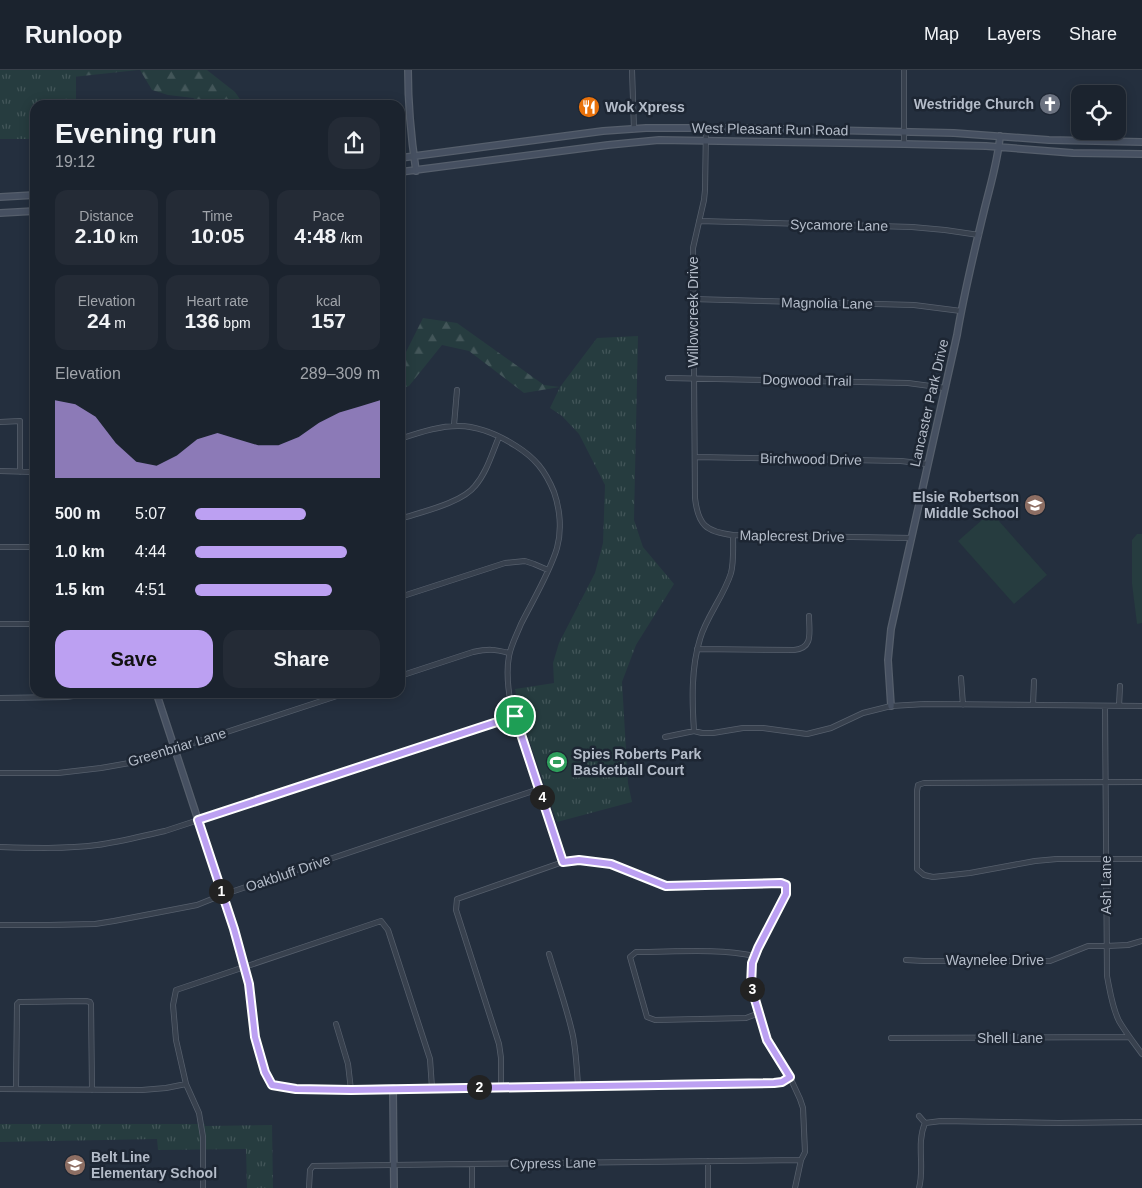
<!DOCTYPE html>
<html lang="en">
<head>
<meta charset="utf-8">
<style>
  :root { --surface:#1b232e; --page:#242b36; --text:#f1f3f6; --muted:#a0a4aa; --line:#39404a; --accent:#bca0f2 }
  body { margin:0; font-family:Helvetica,sans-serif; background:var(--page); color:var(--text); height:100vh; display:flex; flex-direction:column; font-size:19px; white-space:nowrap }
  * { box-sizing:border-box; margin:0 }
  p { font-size:16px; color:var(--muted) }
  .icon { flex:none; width:28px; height:28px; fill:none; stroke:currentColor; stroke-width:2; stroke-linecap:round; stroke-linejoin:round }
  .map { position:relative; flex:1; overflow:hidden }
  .sheet { position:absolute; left:30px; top:30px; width:375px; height:598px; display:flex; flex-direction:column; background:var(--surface); border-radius:15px; box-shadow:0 2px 12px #0003,0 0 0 1px var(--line) }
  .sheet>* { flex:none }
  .controls { position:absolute; left:1071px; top:15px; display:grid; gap:10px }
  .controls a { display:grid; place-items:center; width:55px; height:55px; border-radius:10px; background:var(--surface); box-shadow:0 2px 12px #0003,0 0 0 1px var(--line); font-size:25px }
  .pin { position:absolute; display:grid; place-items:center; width:42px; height:42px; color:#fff; margin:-21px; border:2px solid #fff; border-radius:50%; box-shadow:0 1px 5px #0007 }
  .km { position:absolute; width:25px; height:25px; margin:-12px; border-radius:50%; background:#222; color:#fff; font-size:14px; line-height:25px; text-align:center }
  .round { display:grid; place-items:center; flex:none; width:52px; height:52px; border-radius:15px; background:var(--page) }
  .head { display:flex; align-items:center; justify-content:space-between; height:85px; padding:0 25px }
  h1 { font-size:28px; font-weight:700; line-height:38px }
  .stats { display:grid; grid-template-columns:repeat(3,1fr); gap:8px; height:85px; padding:5px 25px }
  .stats div { display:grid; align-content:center; border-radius:12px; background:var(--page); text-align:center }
  .stats b { font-size:21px; font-weight:700 }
  .stats small { font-size:14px; font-weight:400 }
  .stats p { font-size:14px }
  .chart { height:140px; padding:10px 25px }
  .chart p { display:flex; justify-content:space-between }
  .chart svg { width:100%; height:90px; margin-top:5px; fill:var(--accent); opacity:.7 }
  .cta { display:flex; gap:10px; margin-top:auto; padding:10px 25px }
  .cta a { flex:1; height:58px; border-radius:15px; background:var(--accent); color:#111; font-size:20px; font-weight:700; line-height:58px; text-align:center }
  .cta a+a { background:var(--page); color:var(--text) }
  ul { padding:0 25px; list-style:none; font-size:16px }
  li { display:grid; grid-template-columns:80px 60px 1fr; align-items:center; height:38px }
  li i { height:12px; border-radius:6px; background:var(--accent) }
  header { display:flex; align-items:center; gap:30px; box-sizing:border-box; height:70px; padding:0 25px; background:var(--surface); border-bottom:1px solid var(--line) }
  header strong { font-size:24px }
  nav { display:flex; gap:28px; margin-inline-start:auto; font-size:18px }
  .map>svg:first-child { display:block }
  .grass { fill:url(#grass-tufts) }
  .forest { fill:url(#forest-firs) }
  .pitch { fill:#263c3f }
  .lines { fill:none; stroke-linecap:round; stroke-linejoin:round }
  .street-casing { stroke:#565f6c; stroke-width:6 }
  .secondary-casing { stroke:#565f6c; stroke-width:8 }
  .street { stroke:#38414e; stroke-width:4.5 }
  .secondary { stroke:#465061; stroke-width:5.5 }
  .route-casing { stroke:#fff; stroke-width:10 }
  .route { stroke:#bca0f2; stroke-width:6 }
  .labels { text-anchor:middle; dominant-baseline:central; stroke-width:5; stroke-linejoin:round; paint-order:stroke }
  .poi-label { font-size:14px; font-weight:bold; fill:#b4bcc9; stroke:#1d2633; text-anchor:start }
  .street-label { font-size:14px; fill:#b4bcc9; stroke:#1d2633 }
</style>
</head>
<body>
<header>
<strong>Runloop</strong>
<nav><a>Map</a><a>Layers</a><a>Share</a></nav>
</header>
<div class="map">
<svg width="1142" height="1118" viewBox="0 0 1142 1118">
  <defs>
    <pattern id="grass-tufts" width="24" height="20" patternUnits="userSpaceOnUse" patternTransform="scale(1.25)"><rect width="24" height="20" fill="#263c3f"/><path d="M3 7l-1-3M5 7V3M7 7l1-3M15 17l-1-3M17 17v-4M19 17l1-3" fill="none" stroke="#435659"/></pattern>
    <pattern id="forest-firs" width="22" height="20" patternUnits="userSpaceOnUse" patternTransform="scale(1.25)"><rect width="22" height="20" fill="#263c3f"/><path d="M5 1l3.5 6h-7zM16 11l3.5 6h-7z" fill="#435659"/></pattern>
  </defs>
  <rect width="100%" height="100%" fill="#242f3e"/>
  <path class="grass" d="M0,0H76V35H35V69H0Z
    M638,266L634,450L643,477L674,514L636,575L622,612L628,713L632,732L557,752L518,637L515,619L554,613L553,593L559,573L595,503L603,473L605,415L579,364L562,346L550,338L560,317L597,268Z
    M0,1054H205V1056L272,1055L273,1118H247L246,1079L158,1080L157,1069L0,1072Z"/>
  <path class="forest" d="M74,0H138L73,7Z
    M140,0H207L235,22L244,35H206L193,28L168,25L152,20Z
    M423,248L457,253L544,315L560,317L524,323L469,281L442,275L409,316L400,319V294Z"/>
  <path class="pitch" d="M991,442L1047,505L1014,534L958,471Z
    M1137,464H1142V553L1137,554L1132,514V470Z
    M559,679L566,701L554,704L547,683Z"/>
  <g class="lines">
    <g class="street-casing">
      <path id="street" d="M632,0L634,59
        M904,0V74
        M706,58L705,120L704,130L693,178L695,428C698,455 706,462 733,465L912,468
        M699,151L912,157L945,160L979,165
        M692,229L914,235L961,241
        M668,308L908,313L945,318
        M0,352L20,351V402
        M454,355L457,320
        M400,369C447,353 472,348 516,376C535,388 545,400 554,422C560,439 562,460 557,478C550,502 533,530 521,554C517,564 511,575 509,586C506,602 508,619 511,635L563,792
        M695,387L901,391L927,394
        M0,401L35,402
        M400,449C421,442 462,433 475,416C487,402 492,383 499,367
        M0,477H35
        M400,527L505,493L525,491L534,494L548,500
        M0,554H35
        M697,579L794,580C814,578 809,562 809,546
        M400,606L473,582C488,579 494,579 509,583
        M961,608L963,635
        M0,628L66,627L100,622
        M1033,635L1034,611
        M1105,636L1107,906C1110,921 1112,937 1119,951C1126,963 1134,973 1142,984
        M1119,636L1120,616
        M694,661C692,631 691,598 700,569C706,547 724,526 731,503C734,491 733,478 733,465
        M665,667L694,661L702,663H713L743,658H763L807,664L831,658L863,643L891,636L925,634L1142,636
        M0,703H58L101,698L135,692L349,622
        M1142,712L924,713L918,715L917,721V799L924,805L933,807L970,803L1035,791L1057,789H1142
        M0,777C32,778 65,779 97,775C120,772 142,766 165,761L515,646
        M0,855H49L95,854L114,851L197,835L222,825L539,719
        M549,884C557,911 567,938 573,966C576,982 577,999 578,1016
        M755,886C716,878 676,882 636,882L630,887L647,947L655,950L746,948L759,943
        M906,890L924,891H1050L1088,876H1106L1128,875L1142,871
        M336,954L348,994L351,1020
        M891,968L1129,967
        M501,1017V988L499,974L456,840L457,829L563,792L579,790L611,795L666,815L781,813L786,815V824L757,877L752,893L751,916L767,971L788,1003L800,1029L803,1038L805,1082L801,1090L795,1118
        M393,1018L774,1013L782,1012L790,1007
        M0,1019L142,1020L166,1018L186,1014
        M16,1019L17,934L19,932H22L86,931L90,932L91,934L92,1020
        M919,1046L925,1053L941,1051L1059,1053L1142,1052
        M708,1091V1118
        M472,1094V1118
        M203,1118V1067L199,1043L186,1014L176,970L173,935L176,920L381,851L388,860L430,989L432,1018
        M309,1118L310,1100L313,1096L801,1090
        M919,1118C925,1097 916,1074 925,1053"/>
    </g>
    <g class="secondary-casing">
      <path id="secondary" d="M408,0C408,34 411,67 416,101
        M400,88L603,61L646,58H736L954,63L1049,70L1142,72
        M400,102L608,75L659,70L904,74L986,76L1073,83L1142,84
        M0,127L35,125
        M0,143L35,141
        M156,622L234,859L249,914L255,967L265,1002L272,1015L296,1019L351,1020L393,1018L394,1118
        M891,636L888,590L891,559L957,265C964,223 974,182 984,141C990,116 998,91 1000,66"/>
    </g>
    <use href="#street" class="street"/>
    <use href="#secondary" class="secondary"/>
  </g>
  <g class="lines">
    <g class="route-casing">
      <path id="route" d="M515,646L563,792L579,790L611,794L666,816L781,813L786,815V824L758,878L752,893L751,916L767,970L790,1007L782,1012L774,1013L351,1020L296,1019L272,1015L265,1002L255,967L249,914L234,859L198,750Z"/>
    </g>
    <use href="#route" class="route"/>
  </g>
  <defs>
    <g id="church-disc" transform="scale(1.125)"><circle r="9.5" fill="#6b7280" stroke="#1d2633"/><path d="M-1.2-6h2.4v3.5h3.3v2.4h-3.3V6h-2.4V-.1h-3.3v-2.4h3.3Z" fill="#fff"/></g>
    <g id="restaurant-disc" transform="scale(1.125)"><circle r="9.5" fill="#e8710a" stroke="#1d2633"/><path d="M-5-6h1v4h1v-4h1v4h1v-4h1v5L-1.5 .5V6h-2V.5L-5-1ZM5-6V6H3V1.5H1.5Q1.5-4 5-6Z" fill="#fff"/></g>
    <g id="school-disc" transform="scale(1.125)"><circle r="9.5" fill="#8d6e63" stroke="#1d2633"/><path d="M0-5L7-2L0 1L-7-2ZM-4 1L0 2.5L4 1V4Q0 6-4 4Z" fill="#fff"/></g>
    <g id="stadium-disc" transform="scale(1.125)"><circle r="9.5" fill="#2e9e5b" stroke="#1d2633"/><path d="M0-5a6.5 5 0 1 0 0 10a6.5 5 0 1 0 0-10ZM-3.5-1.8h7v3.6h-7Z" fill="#fff"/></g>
  </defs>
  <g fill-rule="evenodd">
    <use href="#church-disc" x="1050" y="34"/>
    <use href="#restaurant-disc" x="589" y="37"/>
    <use href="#school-disc" x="1035" y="435"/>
    <use href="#stadium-disc" x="557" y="692"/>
    <use href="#school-disc" x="75" y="1095"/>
  </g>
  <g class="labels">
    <g class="poi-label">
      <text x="1034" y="34" text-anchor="end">Westridge Church</text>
      <text x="605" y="37">Wok Xpress</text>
      <text x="1019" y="427" text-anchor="end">Elsie Robertson<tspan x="1019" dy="16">Middle School</tspan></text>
      <text x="573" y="684">Spies Roberts Park<tspan x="573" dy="16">Basketball Court</tspan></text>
      <text x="91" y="1087">Belt Line<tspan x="91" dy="16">Elementary School</tspan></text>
    </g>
    <g class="street-label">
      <text transform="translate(770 59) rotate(1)">West Pleasant Run Road</text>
      <text transform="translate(839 155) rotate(1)">Sycamore Lane</text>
      <text transform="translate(827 233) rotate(1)">Magnolia Lane</text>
      <text transform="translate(693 242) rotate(-90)">Willowcreek Drive</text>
      <text transform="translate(807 310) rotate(1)">Dogwood Trail</text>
      <text transform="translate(929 333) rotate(-77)">Lancaster Park Drive</text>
      <text transform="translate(811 389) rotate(1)">Birchwood Drive</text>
      <text transform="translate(792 466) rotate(1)">Maplecrest Drive</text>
      <text transform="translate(177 677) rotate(-17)">Greenbriar Lane</text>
      <text transform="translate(288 803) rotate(-19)">Oakbluff Drive</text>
      <text transform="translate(1106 815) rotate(-90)">Ash Lane</text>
      <text x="995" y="890">Waynelee Drive</text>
      <text x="1010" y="968">Shell Lane</text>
      <text transform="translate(553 1093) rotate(-1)">Cypress Lane</text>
    </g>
  </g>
</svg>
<div class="controls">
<a><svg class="icon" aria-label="locate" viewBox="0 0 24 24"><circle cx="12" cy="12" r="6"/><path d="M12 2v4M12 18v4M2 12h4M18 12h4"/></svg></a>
</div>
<div class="pin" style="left:515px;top:646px;background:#1e9e55"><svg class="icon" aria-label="arrive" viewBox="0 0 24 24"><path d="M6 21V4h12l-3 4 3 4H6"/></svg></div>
<b class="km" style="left:221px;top:821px">1</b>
<b class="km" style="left:479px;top:1017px">2</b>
<b class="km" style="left:752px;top:919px">3</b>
<b class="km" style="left:542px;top:727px">4</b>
<section class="sheet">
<div class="head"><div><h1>Evening run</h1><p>19:12</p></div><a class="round"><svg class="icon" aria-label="share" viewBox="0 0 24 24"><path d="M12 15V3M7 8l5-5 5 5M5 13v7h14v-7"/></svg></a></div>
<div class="stats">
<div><p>Distance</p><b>2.10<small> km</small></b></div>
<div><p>Time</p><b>10:05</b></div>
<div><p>Pace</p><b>4:48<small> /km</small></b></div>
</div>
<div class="stats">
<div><p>Elevation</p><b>24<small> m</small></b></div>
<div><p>Heart rate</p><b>136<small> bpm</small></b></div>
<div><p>kcal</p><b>157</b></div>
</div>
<div class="chart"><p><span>Elevation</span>289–309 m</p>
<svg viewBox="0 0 160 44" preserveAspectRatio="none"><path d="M0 44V6L10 8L20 14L30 27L40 36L50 38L60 33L70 25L80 22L90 25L100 28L110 28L120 24L130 17L140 12L150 9L160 6V44z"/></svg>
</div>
<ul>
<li><b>500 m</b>5:07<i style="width:60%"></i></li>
<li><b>1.0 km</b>4:44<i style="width:82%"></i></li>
<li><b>1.5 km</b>4:51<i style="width:74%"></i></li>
</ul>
<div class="cta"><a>Save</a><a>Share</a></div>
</section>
</div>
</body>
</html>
